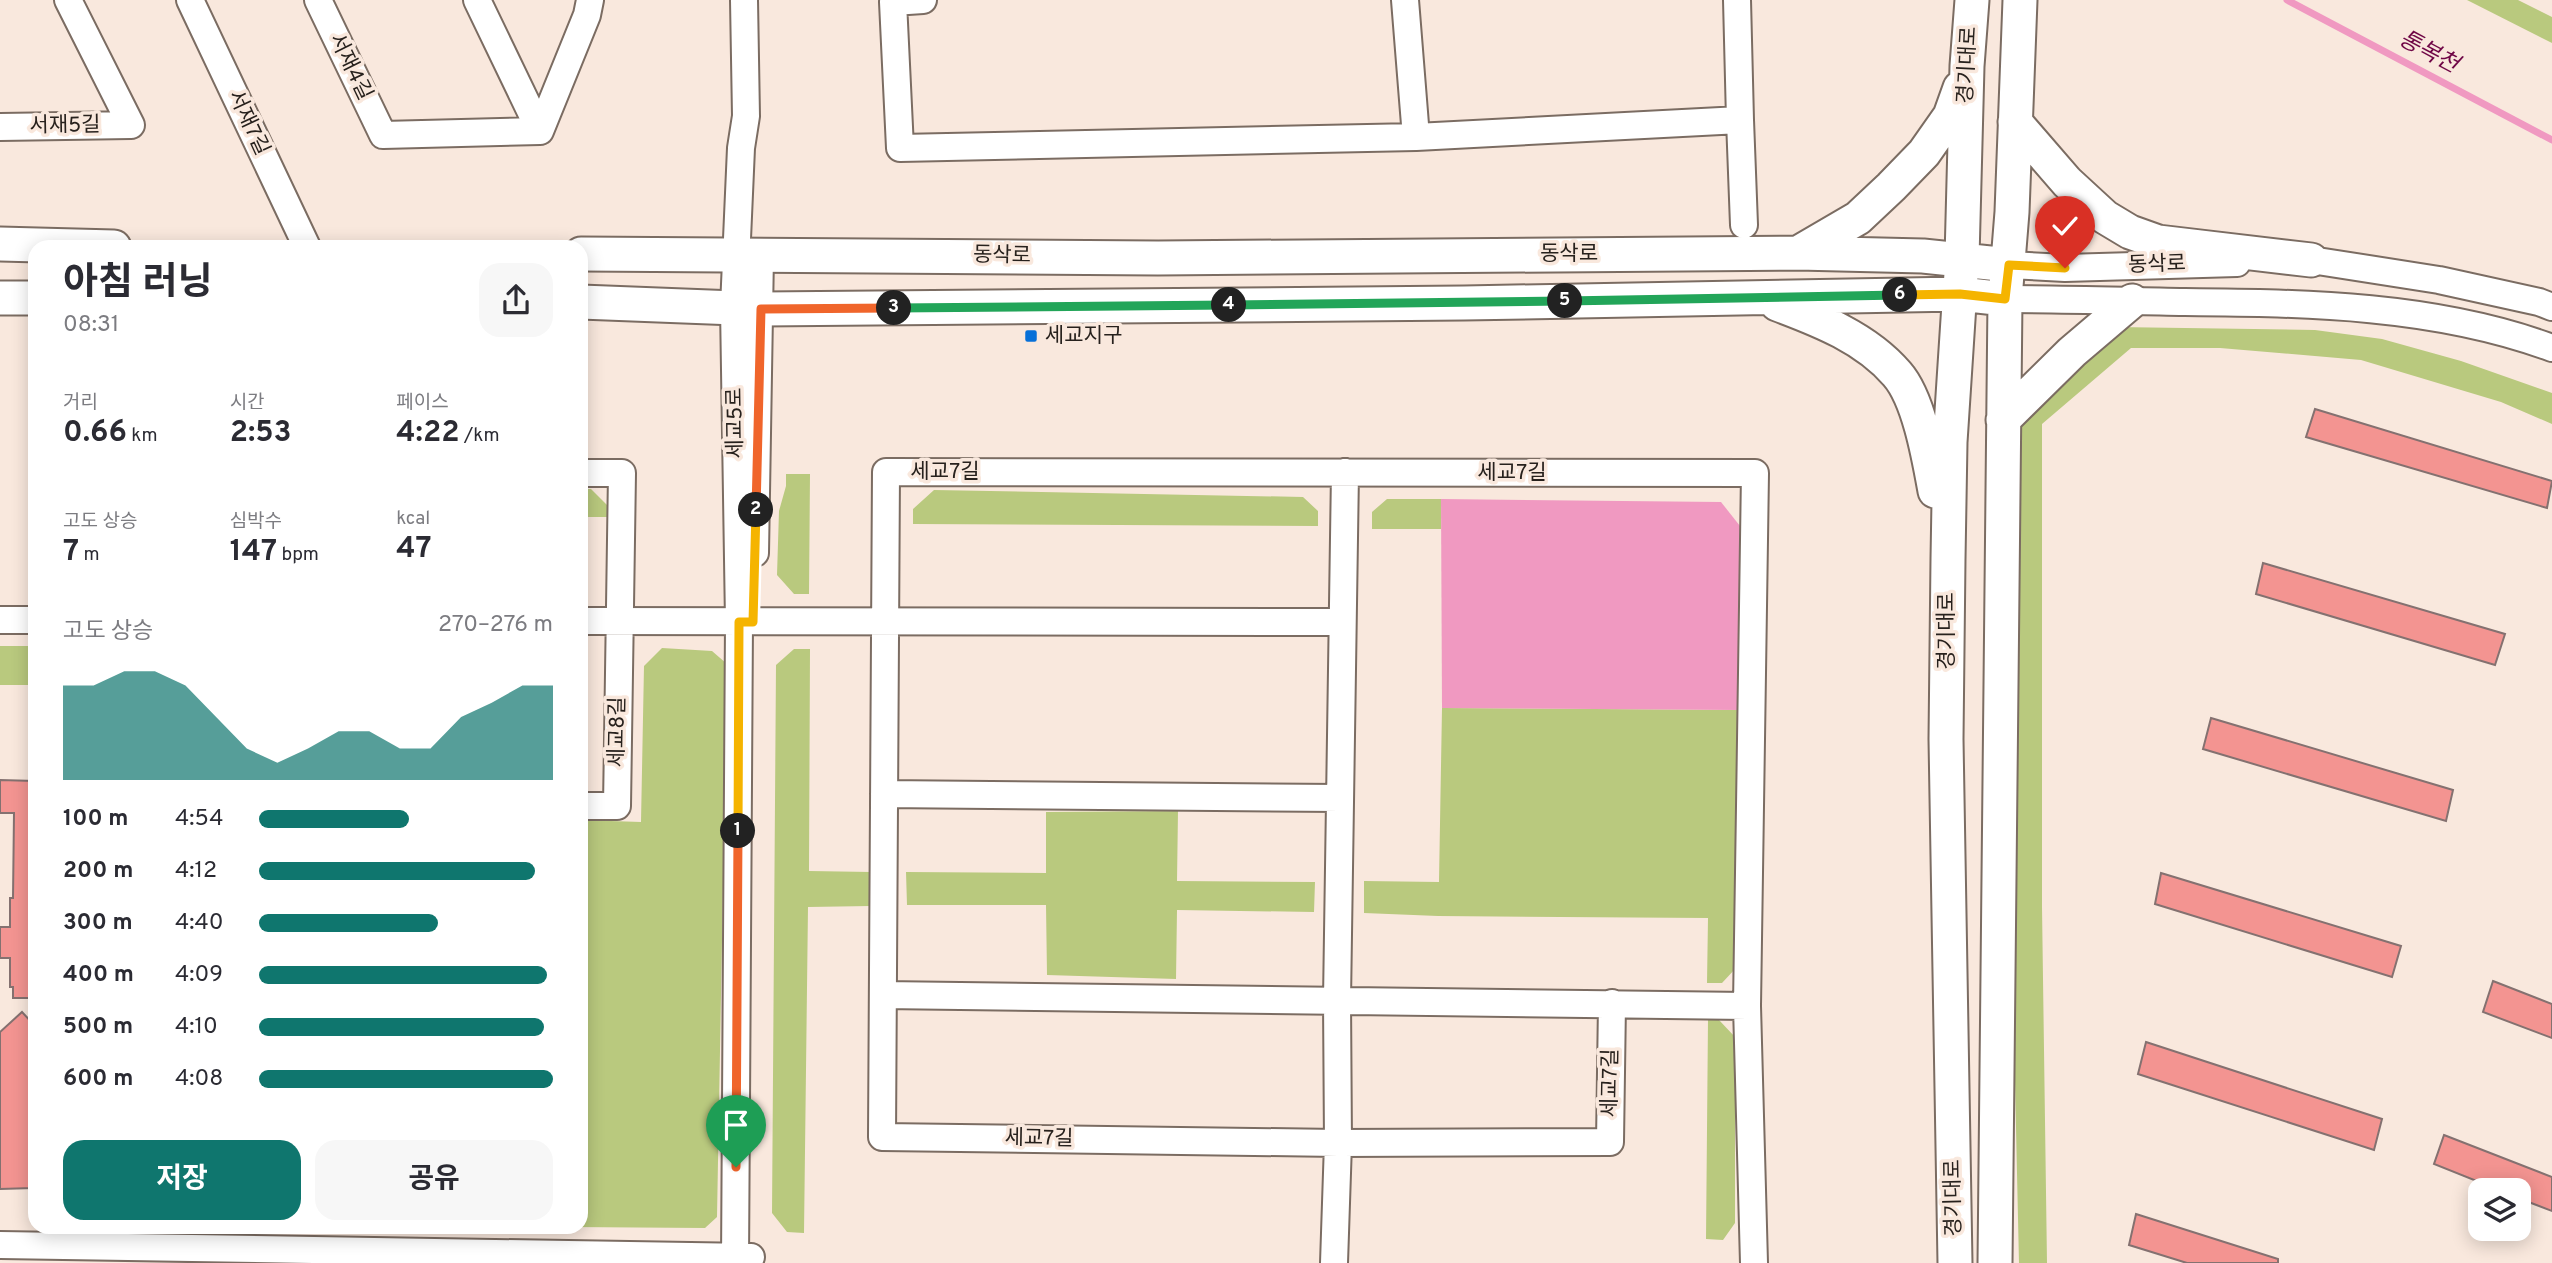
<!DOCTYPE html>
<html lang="ko">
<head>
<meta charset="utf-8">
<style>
  :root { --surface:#fff; --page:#f7f7f7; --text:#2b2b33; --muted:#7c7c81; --accent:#0f766e }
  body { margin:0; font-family:Overpass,"Noto Sans KR",sans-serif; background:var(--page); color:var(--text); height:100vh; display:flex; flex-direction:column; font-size:26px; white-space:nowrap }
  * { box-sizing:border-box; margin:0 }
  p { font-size:23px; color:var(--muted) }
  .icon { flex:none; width:38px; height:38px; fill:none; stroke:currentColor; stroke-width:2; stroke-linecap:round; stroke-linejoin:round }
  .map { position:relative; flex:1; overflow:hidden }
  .side { position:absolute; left:28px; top:240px; width:560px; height:994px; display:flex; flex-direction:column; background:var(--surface); border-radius:21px; box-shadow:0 4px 18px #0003 }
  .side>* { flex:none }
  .controls { position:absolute; left:2468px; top:1178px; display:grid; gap:14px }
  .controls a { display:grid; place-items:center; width:63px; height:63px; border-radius:14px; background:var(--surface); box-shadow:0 4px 18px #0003; font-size:35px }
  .pin { position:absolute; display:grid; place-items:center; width:60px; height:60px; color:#fff; margin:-72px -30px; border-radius:50% 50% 50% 0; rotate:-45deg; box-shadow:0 0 7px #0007 }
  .pin .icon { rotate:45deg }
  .km { position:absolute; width:35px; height:35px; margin:-18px; border-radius:50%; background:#222; color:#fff; font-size:19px; line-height:35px; text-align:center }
  .round { display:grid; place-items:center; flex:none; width:74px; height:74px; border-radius:21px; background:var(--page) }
  .head { display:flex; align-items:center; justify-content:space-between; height:119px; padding:0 35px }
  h1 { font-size:38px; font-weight:700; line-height:52px }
  .figures { display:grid; grid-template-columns:repeat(3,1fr); gap:10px; height:119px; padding:7px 35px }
  .figures div { display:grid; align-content:center }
  .figures b { font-size:30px; font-weight:700 }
  .figures small { font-size:19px; font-weight:400 }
  .figures p { font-size:19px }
  .chart { height:196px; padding:14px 35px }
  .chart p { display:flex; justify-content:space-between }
  .chart svg { width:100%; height:126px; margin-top:7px; fill:var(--accent); opacity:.7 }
  .action { display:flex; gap:14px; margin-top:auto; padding:14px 35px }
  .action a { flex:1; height:80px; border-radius:21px; background:var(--accent); color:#fff; font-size:28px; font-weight:700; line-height:80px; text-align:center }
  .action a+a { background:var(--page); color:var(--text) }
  ul { padding:0 35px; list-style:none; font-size:23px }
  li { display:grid; grid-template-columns:112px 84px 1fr; align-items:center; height:52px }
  li i { height:18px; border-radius:9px; background:var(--accent) }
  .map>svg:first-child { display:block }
  .green { fill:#b9c97e }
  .water { fill:#f099c1 }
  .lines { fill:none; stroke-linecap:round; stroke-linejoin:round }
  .stream { stroke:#f099c1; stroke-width:7 }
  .building { fill:#f39491; stroke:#847170; stroke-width:2 }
  .minor-casing { stroke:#7b6c62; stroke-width:30 }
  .major-casing { stroke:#7b6c62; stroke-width:37 }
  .minor { stroke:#fff; stroke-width:26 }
  .major { stroke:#fff; stroke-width:33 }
  .split-1-casing { stroke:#fff; stroke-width:14 }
  .split-2-casing { stroke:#fff; stroke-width:14 }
  .split-3-casing { stroke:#fff; stroke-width:14 }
  .split-4-casing { stroke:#fff; stroke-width:14 }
  .split-5-casing { stroke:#fff; stroke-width:14 }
  .split-6-casing { stroke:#fff; stroke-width:14 }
  .split-7-casing { stroke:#fff; stroke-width:14 }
  .split-1 { stroke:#f0652b; stroke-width:9 }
  .split-2 { stroke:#f5b400; stroke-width:9 }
  .split-3 { stroke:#f0652b; stroke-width:9 }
  .split-4 { stroke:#22a559; stroke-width:9 }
  .split-5 { stroke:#22a559; stroke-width:9 }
  .split-6 { stroke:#22a559; stroke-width:9 }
  .split-7 { stroke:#f5b400; stroke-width:9 }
  .poi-dot { fill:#0770d8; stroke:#f9e8dd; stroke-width:2.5 }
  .labels { text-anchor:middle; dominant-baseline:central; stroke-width:7; stroke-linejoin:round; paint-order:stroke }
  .street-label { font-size:21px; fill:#27211d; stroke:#f9e8dd }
  .poi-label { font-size:21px; fill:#27211d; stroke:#f9e8dd; text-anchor:start }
  .water-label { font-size:23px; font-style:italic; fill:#6f0646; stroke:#f9e8dd }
</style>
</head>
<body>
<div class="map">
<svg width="2552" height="1263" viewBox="0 0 2552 1263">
  <rect width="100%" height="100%" fill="#f9e8dd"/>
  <path class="green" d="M2467,0H2518L2552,17V43Z
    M2116,327L2315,330L2382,339L2461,361L2552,393V424L2501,402L2361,360L2220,348H2131L2042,424V907L2047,1263H2019L2010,856L2018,420Z
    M786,474H810L809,594H794L777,575L779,511L786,486Z
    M581,489H591L607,505L608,517H581Z
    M934,490L1303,497L1318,511V526L913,524V509Z
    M1387,499H1441V529H1372V512Z
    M0,646H35V685H0Z
    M662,648L712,651L727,664L717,1217L705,1228L570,1227H581V820L641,822L644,666Z
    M794,649H810L809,871L871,872L870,906L808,907L804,1233L787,1232L772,1213L776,665Z
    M1442,708L1739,710L1735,969L1722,983H1707L1708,918L1438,916L1364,913V881L1439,882Z
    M1178,811L1177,881L1315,882L1314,912L1177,910L1176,979L1047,975L1046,905H907L906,872L1046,873V812Z
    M1708,1019L1719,1020L1735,1037V1223L1723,1240L1706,1239Z"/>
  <path class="water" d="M1441,499L1721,502L1740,526L1739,710L1442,708Z"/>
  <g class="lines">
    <path class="stream" d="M2287,0L2552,140"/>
  </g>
  <path class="building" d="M2315,409L2552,481L2547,508L2306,437Z
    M2263,563L2505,634L2495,665L2256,594Z
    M2211,718L2453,790L2446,821L2203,749Z
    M0,780L35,781V998H13V987H10V958H0V927H10V898H13L14,813H0Z
    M2161,873L2401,946L2392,977L2155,904Z
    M2493,981L2552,1004V1038L2483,1012Z
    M22,1012L35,1026V1087L32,1090L33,1188L0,1189V1032Z
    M2146,1042L2382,1119L2374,1150L2138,1074Z
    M2444,1135L2552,1177V1211L2518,1198V1190H2499L2434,1164Z
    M2136,1214L2278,1259V1263H2187L2129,1245Z"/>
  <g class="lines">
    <g class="minor-casing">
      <path id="minor" d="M190,0L307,247
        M318,0L383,135L540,131
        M477,0L540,131
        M923,0L893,2L900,148L1416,137
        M1405,0L1416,137L1740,120L1744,225
        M1737,0L1740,120
        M0,127L131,125L68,0
        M540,131L587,15L590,0
        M2293,261L2311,260L2439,280L2539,302L2552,307
        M2009,265L2065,268L2237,263
        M2005,299C2065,299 2125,301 2185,302C2307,303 2436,305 2552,348
        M581,473H622L617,806H581
        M755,553L760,254
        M0,620H35
        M581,621L1341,622
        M884,794L1340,798
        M883,995L1747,1006
        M1612,1003L1610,1142L1338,1143L882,1137L886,472L1755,473L1747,1006L1754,1263
        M0,1245L751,1257
        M735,1263L739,622L734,307L741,148L746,116L744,0
        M1334,1263L1338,1143L1337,1000L1345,472"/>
    </g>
    <g class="major-casing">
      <path id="major" d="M2015,122L2067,182L2105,217L2130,232L2158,242L2311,260
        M0,244L114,247
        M1798,253L1858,218L1891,187L1924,153L1950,116L1960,88
        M581,254L1158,258L1798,253L1923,256L2009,265
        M0,298H35
        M581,302L761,309L1464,303L1960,294L2005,299
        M1777,304C1820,320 1866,338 1897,374C1919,399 1929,458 1935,491
        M2003,420L2072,352L2132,301
        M1955,1263L1946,739L1948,559L1950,442L1962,258L1967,66L1972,0
        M1995,1263L2005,299L2012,212L2020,0"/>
    </g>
    <use href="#minor" class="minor"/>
    <use href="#major" class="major"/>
  </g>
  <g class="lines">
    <g class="split-1-casing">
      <path id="split-1" d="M736,1167L738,831"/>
    </g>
    <g class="split-2-casing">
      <path id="split-2" d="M738,831L739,622H753L756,510"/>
    </g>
    <g class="split-3-casing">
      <path id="split-3" d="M756,510L761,309L894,308"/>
    </g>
    <g class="split-4-casing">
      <path id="split-4" d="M894,308L1229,305"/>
    </g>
    <g class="split-5-casing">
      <path id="split-5" d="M1229,305L1565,301"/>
    </g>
    <g class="split-6-casing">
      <path id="split-6" d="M1565,301L1900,295"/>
    </g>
    <g class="split-7-casing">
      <path id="split-7" d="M1900,295L1960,294L2005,299L2009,265L2065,268"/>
    </g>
    <use href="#split-1" class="split-1"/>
    <use href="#split-2" class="split-2"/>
    <use href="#split-3" class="split-3"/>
    <use href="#split-4" class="split-4"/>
    <use href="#split-5" class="split-5"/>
    <use href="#split-6" class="split-6"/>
    <use href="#split-7" class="split-7"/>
  </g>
  <rect class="poi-dot" x="1024" y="329" width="14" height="14" rx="3.5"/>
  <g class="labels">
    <g class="street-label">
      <text transform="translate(1968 65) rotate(-87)">경기대로</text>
      <text transform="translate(350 67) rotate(64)">서재4길</text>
      <text transform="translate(248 123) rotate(65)">서재7길</text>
      <text transform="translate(65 126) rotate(-1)">서재5길</text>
      <text x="1569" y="254">동삭로</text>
      <text transform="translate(1002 256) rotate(1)">동삭로</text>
      <text transform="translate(2157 265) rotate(-2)">동삭로</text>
      <text transform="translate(736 423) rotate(-91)">세교5로</text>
      <text x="945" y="472">세교7길</text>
      <text x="1512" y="473">세교7길</text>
      <text transform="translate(1947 631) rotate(-90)">경기대로</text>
      <text transform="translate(618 732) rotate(-89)">세교8길</text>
      <text transform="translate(1611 1083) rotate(-89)">세교7길</text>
      <text transform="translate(1039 1139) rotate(1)">세교7길</text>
      <text transform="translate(1954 1198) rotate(-91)">경기대로</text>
    </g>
    <g class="poi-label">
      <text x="1045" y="336">세교지구</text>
    </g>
    <g class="water-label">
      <text transform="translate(2428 53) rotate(28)">통복천</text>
    </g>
  </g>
</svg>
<div class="controls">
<a><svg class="icon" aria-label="layers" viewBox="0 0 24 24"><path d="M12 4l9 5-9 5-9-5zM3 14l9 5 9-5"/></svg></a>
</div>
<div class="pin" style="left:736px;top:1167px;background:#1e9e55"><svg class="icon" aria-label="arrive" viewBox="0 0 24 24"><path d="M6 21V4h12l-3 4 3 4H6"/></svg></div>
<div class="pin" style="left:2065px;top:268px;background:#d93025"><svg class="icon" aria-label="check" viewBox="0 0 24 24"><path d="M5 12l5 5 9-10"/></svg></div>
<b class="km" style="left:738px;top:831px">1</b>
<b class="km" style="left:756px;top:510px">2</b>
<b class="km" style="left:894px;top:308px">3</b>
<b class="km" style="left:1229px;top:305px">4</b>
<b class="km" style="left:1565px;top:301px">5</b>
<b class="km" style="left:1900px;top:295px">6</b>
<section class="side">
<div class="head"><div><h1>아침 러닝</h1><p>08:31</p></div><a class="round"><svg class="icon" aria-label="share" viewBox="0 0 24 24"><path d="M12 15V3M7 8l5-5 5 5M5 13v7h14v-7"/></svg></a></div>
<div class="figures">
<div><p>거리</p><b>0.66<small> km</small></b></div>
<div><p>시간</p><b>2:53</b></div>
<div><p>페이스</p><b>4:22<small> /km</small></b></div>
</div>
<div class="figures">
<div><p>고도 상승</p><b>7<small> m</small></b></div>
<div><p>심박수</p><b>147<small> bpm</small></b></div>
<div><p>kcal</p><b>47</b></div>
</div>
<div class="chart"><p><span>고도 상승</span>270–276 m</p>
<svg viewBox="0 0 160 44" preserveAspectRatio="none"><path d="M0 44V11L10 11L20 6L30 6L40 11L50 22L60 33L70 38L80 33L90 27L100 27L110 33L120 33L130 22L140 17L150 11L160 11V44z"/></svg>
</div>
<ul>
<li><b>100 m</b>4:54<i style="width:51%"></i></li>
<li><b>200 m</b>4:12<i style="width:94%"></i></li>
<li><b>300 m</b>4:40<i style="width:61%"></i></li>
<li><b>400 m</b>4:09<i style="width:98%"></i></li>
<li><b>500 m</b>4:10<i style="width:97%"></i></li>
<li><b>600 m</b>4:08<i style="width:100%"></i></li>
</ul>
<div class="action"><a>저장</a><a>공유</a></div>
</section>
</div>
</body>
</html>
